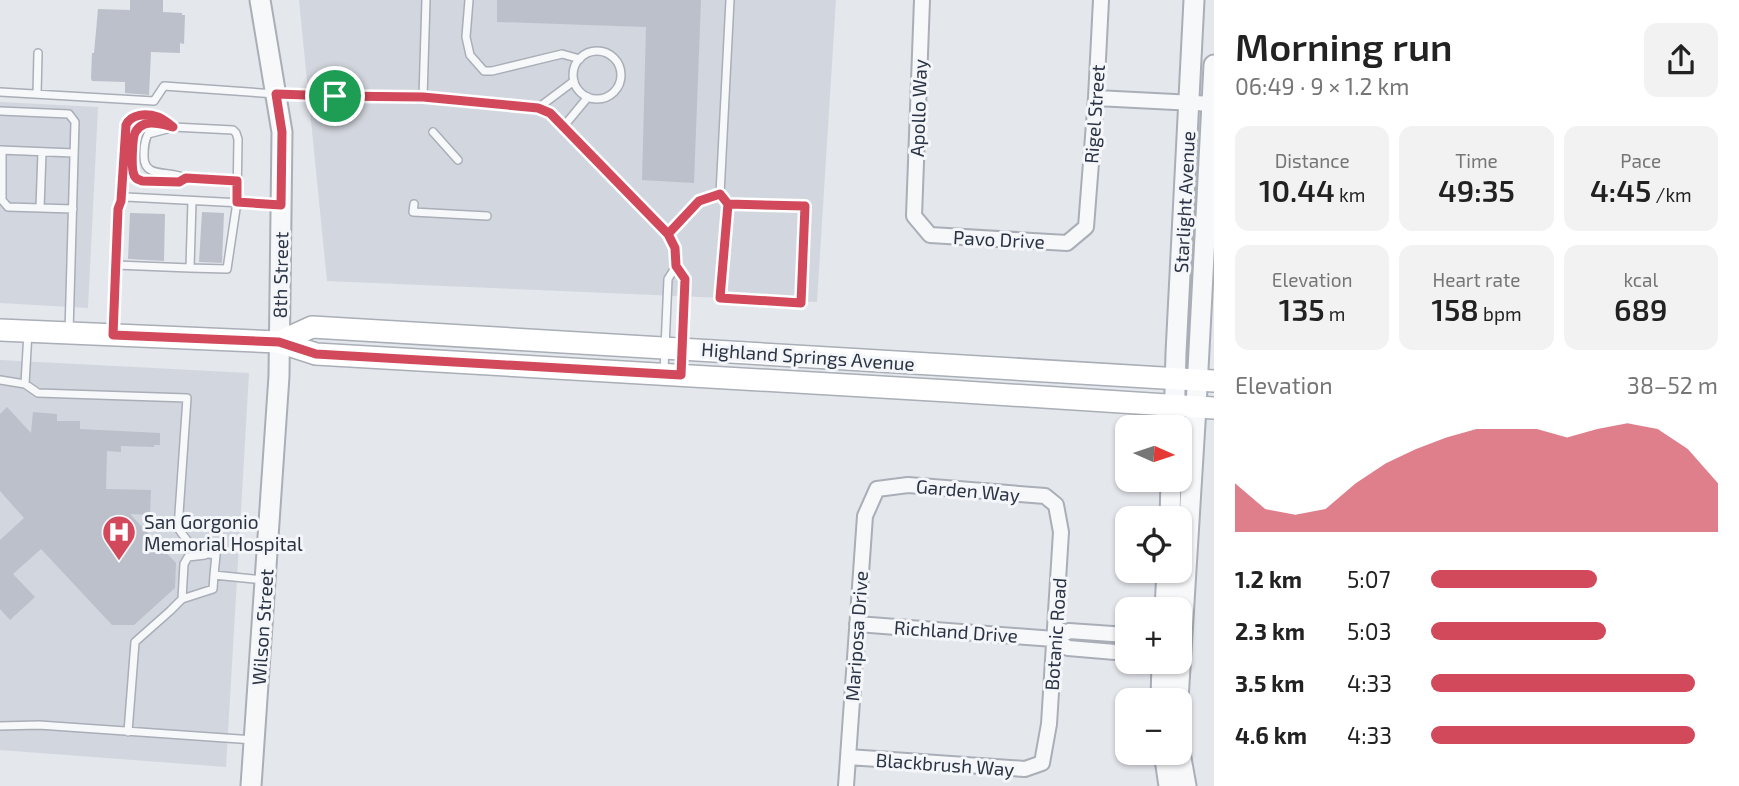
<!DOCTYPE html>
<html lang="en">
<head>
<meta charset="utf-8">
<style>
  :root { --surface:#fff; --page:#f2f2f2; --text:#222; --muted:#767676; --accent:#d1495b }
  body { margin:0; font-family:"Exo 2",sans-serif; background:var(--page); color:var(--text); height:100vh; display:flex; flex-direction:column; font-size:26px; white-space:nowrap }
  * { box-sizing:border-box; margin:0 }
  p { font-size:23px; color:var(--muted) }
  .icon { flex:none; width:38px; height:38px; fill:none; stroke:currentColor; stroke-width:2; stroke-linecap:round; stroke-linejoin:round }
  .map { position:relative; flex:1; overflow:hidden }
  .sheet { display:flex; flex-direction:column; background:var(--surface); width:525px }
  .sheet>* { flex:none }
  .needle { width:46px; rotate:93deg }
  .fabs { position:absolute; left:1115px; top:415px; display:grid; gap:14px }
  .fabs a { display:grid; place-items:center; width:77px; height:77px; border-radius:14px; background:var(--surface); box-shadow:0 2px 5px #0004; font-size:35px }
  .pin { position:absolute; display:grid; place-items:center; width:60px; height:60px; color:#fff; margin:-30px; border:4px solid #fff; border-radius:50%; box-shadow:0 2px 7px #0007 }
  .round { display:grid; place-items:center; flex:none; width:74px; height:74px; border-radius:14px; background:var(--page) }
  .headline { display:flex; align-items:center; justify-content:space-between; height:119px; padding:0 21px }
  h1 { font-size:38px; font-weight:600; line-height:52px }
  .metrics { display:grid; grid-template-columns:repeat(3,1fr); gap:10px; height:119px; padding:7px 21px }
  .metrics div { display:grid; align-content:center; border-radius:14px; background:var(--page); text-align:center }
  .metrics b { font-size:30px; font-weight:600 }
  .metrics small { font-size:19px; font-weight:400 }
  .metrics p { font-size:19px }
  .chart { height:196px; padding:14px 21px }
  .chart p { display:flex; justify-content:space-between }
  .chart svg { width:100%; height:126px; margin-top:7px; fill:var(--accent); opacity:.7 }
  ul { padding:0 21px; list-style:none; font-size:23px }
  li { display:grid; grid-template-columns:112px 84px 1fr; align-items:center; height:52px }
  li i { height:18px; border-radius:9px; background:var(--accent) }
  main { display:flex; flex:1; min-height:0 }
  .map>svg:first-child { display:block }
  .built { fill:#d2d6de }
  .building { fill:#bbc0ca }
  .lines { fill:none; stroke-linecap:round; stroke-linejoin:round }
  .service-casing { stroke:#a9aeb7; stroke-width:10 }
  .minor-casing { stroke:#a9aeb7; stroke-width:18 }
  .tertiary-casing { stroke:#a9aeb7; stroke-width:23 }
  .secondary-casing { stroke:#a9aeb7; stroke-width:24 }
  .service { stroke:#f7f8fa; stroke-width:7 }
  .minor { stroke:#f7f8fa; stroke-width:14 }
  .tertiary { stroke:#f7f8fa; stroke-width:19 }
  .secondary { stroke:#fff; stroke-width:21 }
  .route-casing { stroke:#fff; stroke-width:14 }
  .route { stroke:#d1495b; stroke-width:9 }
  .labels { text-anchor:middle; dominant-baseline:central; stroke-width:6; stroke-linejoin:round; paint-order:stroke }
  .street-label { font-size:19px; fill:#2b3445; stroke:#f4f6f9 }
  .poi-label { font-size:19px; fill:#2b3445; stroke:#f4f6f9; text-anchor:start }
</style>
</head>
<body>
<main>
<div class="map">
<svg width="1214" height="786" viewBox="0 0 1214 786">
  <rect width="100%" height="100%" fill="#e4e7ec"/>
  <path class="built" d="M299,0H836L817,302L327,281Z
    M0,102L98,107L88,308L0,303Z
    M0,360L249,373L226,767L0,750Z"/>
  <path class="building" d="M130,0H163V12L182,13V15H185L184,44L180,43V53L151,52L149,95L125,93V82L92,81L91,78L92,53H94L98,9L130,10Z
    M497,0H701L694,183L642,180L646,27L497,22Z
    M202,212L224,213L222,263L199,262Z
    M130,213L165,214L164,261L128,259Z
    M7,407L31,433L33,412L57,414V421H80V429L160,433V445H154V447L121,446V452L107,451L106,489L151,490L150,515L130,514L176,563L175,588L134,625H112L41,549L13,574L35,597L10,620L0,609V540L24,518L0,491V414Z"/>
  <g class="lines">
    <g class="service-casing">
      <path id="service" d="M469,0L466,37L470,55L484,71H492L562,54L580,59
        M573 75a24 24 0 1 1 48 0a24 24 0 1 1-48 0Z
        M0,92L154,101L164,86L276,94L423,97L538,108L550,113L668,234L675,248L676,266L685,279L681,374
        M37,94L38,53
        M423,97L426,0
        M538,108L574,81
        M0,111L69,114L75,122L69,332
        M564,126L588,97
        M171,128L148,134C144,142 144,149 144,157C144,180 173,169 186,179L237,181
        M433,132L458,160
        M0,150L74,153
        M2,150V200L8,207L73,209
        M186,179L179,182L143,181L137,179L134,175L133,145L136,130L145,124H157L173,127L233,130L236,133L238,139L237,202L227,269L190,268
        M720,194L728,204L720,298L801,303L805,207L728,204
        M121,201L126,125C134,108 158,115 170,125
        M414,204L413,212L487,216
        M40,208L42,152
        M668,234L699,201L720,194L730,0
        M116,265L190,268L192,201
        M113,332L118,209L121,201L126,197L281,205
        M664,371L668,279L676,266
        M0,380L25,384L38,393L187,398L178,528C189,544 196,554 216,555L214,575L264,580
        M25,384L28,332
        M182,599L184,564L188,557L205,555
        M0,726L39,725L254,740
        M128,732L135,642L170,611L182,599L213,589L214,575"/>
    </g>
    <g class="minor-casing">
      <path id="minor" d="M922,0L914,216L930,235L1067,243L1086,227L1096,98L1101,0
        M1096,98L1214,104
        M857,624L1054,639L1068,648L1127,653
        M1054,639L1069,631L1127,635
        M846,786L865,516L877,489L908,485L1045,496L1056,505L1061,532L1049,724L1042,763L1025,769L848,757"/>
    </g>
    <g class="tertiary-casing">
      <path id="tertiary" d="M1174,427L1176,353L1194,0
        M1170,518L1171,480
        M1165,609L1167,570
        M1161,700L1162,662
        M1178,700L1196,407L1214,65
        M1180,743L1181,758L1186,786
        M1164,752L1169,786
        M251,786L279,376L282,132L260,0"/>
    </g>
    <g class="secondary-casing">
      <path id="secondary" d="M0,330L279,342L316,354L949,391L1214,408
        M279,342L312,327L1214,381"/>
    </g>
    <use href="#service" class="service"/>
    <use href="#minor" class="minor"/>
    <use href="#tertiary" class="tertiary"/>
    <use href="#secondary" class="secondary"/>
  </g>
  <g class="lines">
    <g class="route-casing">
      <path id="route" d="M335,96L276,94L282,132L281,205L237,202V181L186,178L179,182L142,181C138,179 136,180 134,175C131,168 132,136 136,131C138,128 142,125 145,124C154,121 165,125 173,127C168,123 163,119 158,117C146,113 131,114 126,125L121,201L118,209L113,335L279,342L316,354L681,375L685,279L676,266L675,248L668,234L699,201L720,194L728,204L805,206L801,303L720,298L728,204L720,194L699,201L668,234L550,113L538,108L423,97L335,96"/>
    </g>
    <use href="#route" class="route"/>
  </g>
  <defs>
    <g id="hospital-pin" transform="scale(1.75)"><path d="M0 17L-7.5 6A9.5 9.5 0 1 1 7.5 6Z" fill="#d1495b" stroke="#f4f6f9"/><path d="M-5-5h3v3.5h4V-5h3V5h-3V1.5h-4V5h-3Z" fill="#fff"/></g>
  </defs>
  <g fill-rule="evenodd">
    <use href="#hospital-pin" x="119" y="532"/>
  </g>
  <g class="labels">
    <g class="street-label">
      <text transform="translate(918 108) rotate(-88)">Apollo Way</text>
      <text transform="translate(1094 114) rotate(-86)">Rigel Street</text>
      <text transform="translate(1184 202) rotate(-87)">Starlight Avenue</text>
      <text transform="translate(999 239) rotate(3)">Pavo Drive</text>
      <text transform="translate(280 275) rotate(-89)">8th Street</text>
      <text transform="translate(808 356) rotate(4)">Highland Springs Avenue</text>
      <text transform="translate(968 490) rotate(5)">Garden Way</text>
      <text transform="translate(262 627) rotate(-86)">Wilson Street</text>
      <text transform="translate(956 631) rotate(4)">Richland Drive</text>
      <text transform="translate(1055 634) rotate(-86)">Botanic Road</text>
      <text transform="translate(856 636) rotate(-86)">Mariposa Drive</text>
      <text transform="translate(945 764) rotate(4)">Blackbrush Way</text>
    </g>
    <g class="poi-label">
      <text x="144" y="521">San Gorgonio<tspan x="144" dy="22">Memorial Hospital</tspan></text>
    </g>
  </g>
</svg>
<div class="fabs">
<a><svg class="needle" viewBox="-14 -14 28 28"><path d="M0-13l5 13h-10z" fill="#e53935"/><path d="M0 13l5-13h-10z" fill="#767676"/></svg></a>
<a><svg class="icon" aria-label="locate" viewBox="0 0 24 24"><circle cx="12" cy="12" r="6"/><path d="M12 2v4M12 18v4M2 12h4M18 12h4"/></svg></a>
<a>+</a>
<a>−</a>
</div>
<div class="pin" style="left:335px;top:96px;background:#1e9e55"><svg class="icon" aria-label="arrive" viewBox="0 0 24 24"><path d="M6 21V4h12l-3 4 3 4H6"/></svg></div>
</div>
<section class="sheet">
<div class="headline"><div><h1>Morning run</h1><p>06:49 · 9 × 1.2 km</p></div><a class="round"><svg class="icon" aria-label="share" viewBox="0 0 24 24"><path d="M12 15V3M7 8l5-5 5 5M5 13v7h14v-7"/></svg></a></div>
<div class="metrics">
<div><p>Distance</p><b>10.44<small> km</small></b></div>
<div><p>Time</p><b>49:35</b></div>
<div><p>Pace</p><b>4:45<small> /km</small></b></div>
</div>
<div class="metrics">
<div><p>Elevation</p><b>135<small> m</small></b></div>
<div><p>Heart rate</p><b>158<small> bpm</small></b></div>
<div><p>kcal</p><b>689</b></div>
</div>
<div class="chart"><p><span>Elevation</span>38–52 m</p>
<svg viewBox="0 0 160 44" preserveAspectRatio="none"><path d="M0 44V27L10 36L20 38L30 36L40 27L50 20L60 15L70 11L80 8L90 8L100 8L110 11L120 8L130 6L140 8L150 15L160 27V44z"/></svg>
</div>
<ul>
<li><b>1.2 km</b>5:07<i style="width:58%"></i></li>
<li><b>2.3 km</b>5:03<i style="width:61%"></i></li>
<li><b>3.5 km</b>4:33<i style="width:92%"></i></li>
<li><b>4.6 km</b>4:33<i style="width:92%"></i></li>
</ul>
</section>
</main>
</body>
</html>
